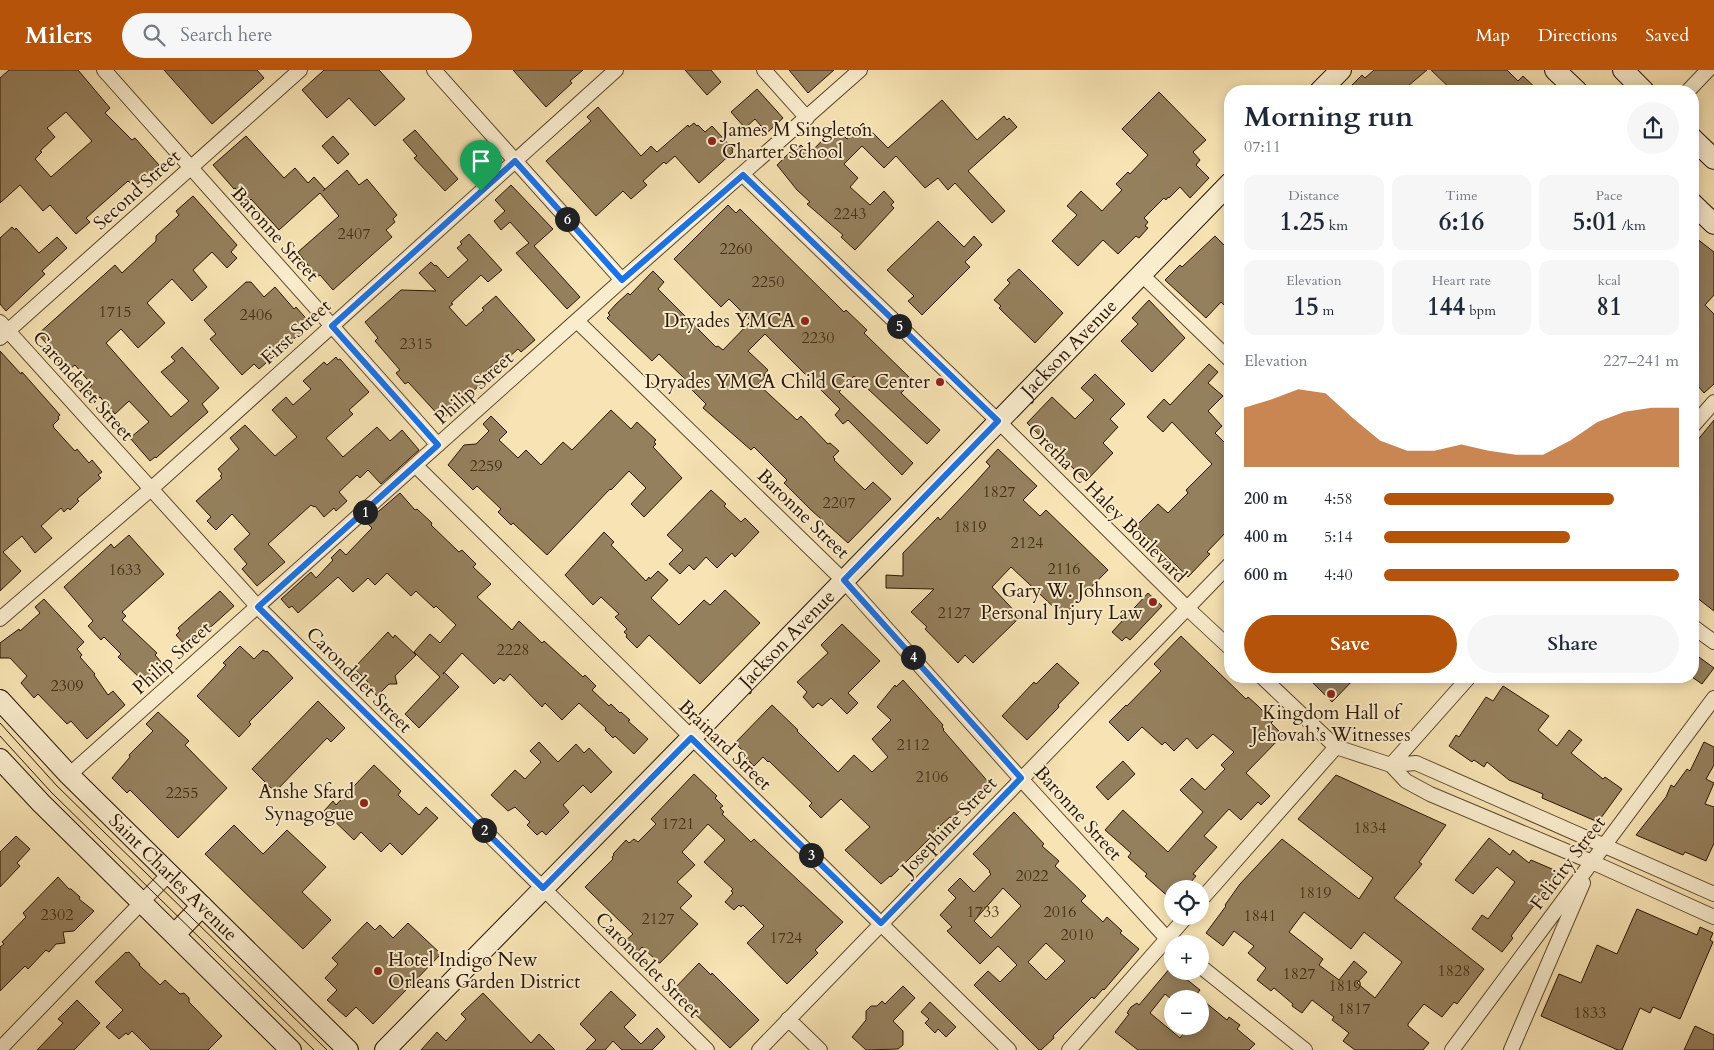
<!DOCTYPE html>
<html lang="en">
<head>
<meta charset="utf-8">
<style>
  :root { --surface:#fff; --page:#f6f6f7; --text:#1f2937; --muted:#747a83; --accent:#b45309 }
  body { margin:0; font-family:Cardo,serif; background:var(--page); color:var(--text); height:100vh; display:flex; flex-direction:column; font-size:19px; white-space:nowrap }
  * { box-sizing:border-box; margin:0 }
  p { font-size:16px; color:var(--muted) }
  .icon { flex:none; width:28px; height:28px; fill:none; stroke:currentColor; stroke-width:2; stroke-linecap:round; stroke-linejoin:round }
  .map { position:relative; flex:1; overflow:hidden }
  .details { position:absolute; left:1224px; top:15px; width:475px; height:598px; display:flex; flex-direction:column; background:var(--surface); border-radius:20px; box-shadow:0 2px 12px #0003 }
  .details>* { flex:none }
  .controls { position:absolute; left:1164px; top:810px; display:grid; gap:10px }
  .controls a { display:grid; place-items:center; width:45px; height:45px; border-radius:50%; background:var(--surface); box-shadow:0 2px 12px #0003; font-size:25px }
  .pin { position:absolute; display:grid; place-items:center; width:42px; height:42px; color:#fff; margin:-51px -21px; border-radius:50% 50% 50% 0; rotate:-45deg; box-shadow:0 0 5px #0007 }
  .pin .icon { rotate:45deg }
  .km { position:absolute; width:25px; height:25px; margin:-12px; border-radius:50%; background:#222; color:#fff; font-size:14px; line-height:25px; text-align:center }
  .round { display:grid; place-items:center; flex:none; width:52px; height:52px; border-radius:26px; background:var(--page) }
  .summary { display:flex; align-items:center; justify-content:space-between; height:85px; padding:0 20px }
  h1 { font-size:28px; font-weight:700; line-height:38px }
  .stats { display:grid; grid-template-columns:repeat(3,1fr); gap:8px; height:85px; padding:5px 20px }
  .stats div { display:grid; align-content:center; border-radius:12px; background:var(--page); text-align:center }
  .stats b { font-size:25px; font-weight:700 }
  .stats small { font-size:14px; font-weight:400 }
  .stats p { font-size:14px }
  .chart { height:140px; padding:10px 20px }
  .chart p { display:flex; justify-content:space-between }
  .chart svg { width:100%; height:90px; margin-top:5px; fill:var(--accent); opacity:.7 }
  .action { display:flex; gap:10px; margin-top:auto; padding:10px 20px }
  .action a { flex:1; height:58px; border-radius:30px; background:var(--accent); color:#fff; font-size:20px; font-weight:700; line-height:58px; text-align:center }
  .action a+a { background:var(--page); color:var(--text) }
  ul { padding:0 20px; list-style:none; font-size:16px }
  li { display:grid; grid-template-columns:80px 60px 1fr; align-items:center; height:38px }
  li i { height:12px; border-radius:6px; background:var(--accent) }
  header { display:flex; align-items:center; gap:30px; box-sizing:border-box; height:70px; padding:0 25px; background:var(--accent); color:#fff }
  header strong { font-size:24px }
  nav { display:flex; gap:28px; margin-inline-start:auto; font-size:18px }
  .search { width:350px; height:45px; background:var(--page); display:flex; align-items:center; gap:12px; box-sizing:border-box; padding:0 18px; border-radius:28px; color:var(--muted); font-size:19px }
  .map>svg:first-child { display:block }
  .building { fill:#95805d; stroke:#2a1500; fill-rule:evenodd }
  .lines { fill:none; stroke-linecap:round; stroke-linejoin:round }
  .street-casing { stroke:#5d482d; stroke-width:16 }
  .secondary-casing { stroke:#2a1500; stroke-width:22 }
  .street { stroke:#faedce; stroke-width:14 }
  .secondary { stroke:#faedce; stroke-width:20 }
  .tram { stroke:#2a1500; stroke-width:1 }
  .route-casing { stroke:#fff; stroke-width:10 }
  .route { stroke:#1a73e8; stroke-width:6 }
  .poi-dot { fill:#8f2418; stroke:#faedce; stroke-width:2 }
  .labels { text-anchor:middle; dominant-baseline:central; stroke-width:4; stroke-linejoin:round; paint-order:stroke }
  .number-label { font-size:16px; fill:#453017 }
  .poi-label { font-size:19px; fill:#2a1500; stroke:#faedce; text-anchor:end }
  .street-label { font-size:19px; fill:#2a1500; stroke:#faedce }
</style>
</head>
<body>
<header>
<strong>Milers</strong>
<div class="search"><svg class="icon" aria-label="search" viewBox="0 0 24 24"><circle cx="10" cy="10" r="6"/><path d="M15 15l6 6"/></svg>Search here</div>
<nav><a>Map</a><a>Directions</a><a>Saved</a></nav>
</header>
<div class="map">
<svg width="1714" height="980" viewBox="0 0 1714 980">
  <rect width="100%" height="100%" fill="#f7e3b3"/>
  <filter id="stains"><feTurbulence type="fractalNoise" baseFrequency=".004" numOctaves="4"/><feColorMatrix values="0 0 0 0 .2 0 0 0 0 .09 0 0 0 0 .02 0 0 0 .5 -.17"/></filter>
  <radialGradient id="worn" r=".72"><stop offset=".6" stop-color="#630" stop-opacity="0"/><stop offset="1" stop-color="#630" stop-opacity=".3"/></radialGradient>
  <path class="building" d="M9,0H78L110,38L105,43L132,70L135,68L159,95L134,117L128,111L86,148L90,152L76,164L50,135L43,141L20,115L0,133V8ZM66,42L92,71L51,107L35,89L42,82L40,81L55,67L47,58Z
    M164,0H257L264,8L212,54Z
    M324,0H379L405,29L375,56L349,28L327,48L302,20Z
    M513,0H583L570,11L572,13L546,37Z
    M685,0H711L721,12L707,25Z
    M789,0H834L808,23Z
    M1374,0H1427L1402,21H1346L1362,5L1365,8Z
    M1431,0H1507L1518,11L1523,6L1539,21H1453Z
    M757,19L783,48L767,63L755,49L745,58L731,42Z
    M1159,22L1206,70L1193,82L1200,90L1196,95L1209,108L1190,128L1180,117L1169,128L1168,127L1166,130L1164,128L1144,148L1148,152L1145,156L1148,158L1139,168L1136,166L1118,184L1103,170L1078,196L1052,171L1077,145L1067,136L1081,121L1102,141L1122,120L1116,114L1128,102L1130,104L1148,85L1122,59Z
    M942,30L977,70L1004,46L1007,50L1009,48L1017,57L968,101L1005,141L992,153L955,113L948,120L938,108L925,118L896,86L884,98L862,76L844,94L858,108L850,117L870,135L884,121L894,132L891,135L894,138L855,180L841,167L843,165L807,134L810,132L797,120L777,95L795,77L796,79L801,75L808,82L811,79L812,81L834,58L836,61L837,59L847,69L863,53L888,78Z
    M598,37L641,86L651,76L657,82L688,55L689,57L694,53L697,56L698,55L705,62L712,56L733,79L732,81L733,82L699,113L675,86L666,94L664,92L643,111L647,115L631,129L623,121L596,146L546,91L591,51L587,47Z
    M415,60L458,109L445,121L414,88L417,86L403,70Z
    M246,66L284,108L295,98L308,113L314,107L325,119L323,121L347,100L359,115L367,109L397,145L393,149L395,152L386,160L392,167L333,220L320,205L317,207L298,182L339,146L320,123L279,160L251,129L248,132L235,118L234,119L213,95Z
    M333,66L349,84L338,94L322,76Z
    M511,115L553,159L534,176L580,227L567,239L516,183L529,173L510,152L501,160L494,151L505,141L495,130Z
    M193,126L237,175L231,182L237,188L227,198L212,182L193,200L207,217L192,231L172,209L147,233L165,253L138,278L121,259L106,273L171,347L189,331L161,302L175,291L171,287L182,277L219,318L202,334L208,342L156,388L155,387L150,391L130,368L149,352L129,331L115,344L100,327L93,334L83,324L92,315L75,295L67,301L52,284L54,282L38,264L115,195L122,203L156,171V166L179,145L176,141Z
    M728,135L736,143L740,139L844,242L846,240L867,260L864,263L913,311L901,323L940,360L927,374L854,306L839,322L913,393L902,405L848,350L843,354L835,345L840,339L765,264L748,281L768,300L764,305L766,307L758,314L797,350L801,346L828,374L830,373L839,381L833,387L835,389L834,390L865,420L873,412L891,429L848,473L811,440L784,413L787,410L754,377L751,380L703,338L706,334L683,311L685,309L659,284L652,291L607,248L610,245L608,243L616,234L628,223L630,225L653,201L664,212L658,219L716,277L718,276L723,280L751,251L729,229L721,237L674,189Z
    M938,151L964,177L974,166L982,175L965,192L970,197L922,245L908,231L914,226L887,200Z
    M12,157L15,160L16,158L39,183L57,167L67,178L42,201L45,204L6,241L0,234V168Z
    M469,164L502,200L488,212L481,205L451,233L453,234L449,237L466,256L484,240L482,238L496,226L535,270L521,282L518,279L509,287L506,284L486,301L491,305L442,349L408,312L405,314L396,303L400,300L375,271L378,268L365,252L401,220L436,221L419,203L431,192L435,196L436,195L448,208L468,190L457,178L462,174L460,172Z
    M1692,165L1714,182V225L1705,235L1714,244V314L1704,323L1692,309Z
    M1215,166L1230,181V241L1221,232L1206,248L1165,210L1180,195L1182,197Z
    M1019,199L1063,243L1035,273L999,238L1001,236L994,230L1010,213L1007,210Z
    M246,212H251L264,227L275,217L294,239L296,237L311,254L259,299L254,294L242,305L210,269L216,264L204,250Z
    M1149,230L1185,268L1152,302L1121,271L1138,254L1132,248Z
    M0,281L21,304L22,302L60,345L58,347L59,349L53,355L54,358L75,381L77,379L89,393L92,390L102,402L98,405L101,408L77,429L79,431L70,440L68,438L64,442L61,438L41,456L52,468L35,483L22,466L3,482L21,501L0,521Z
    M336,287L338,290L340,289L369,322L349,340L353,344L326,368L343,387L377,357L390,371L402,360L419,380L381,414L368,400L360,408L357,405L339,422L347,431L336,441L334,438L324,447L315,436L314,437L311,435L268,474L285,492L257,516L242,499L247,494L234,479L250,464L232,444L216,460L207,451L211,447L196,431L222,408L220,406L222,404L218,399L239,379L230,368L245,355L275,386L297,367L272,340L286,327L293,335L311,319L303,311L324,292L327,295Z
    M1209,294L1218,302L1208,313L1223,326L1208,341L1222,356L1215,363L1230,378V458L1207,482L1210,484L1188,507L1136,456L1158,434L1168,443L1188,423L1186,420L1212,394L1172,352L1163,362L1147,347L1164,329L1170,335Z
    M1095,304L1125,334L1110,349L1118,357L1103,373L1113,383L1086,411L1027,353L1052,327L1075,349L1094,330L1081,318Z
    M611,340L631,359L637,352L656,370L654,372L656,374L653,377L682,408L644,447L631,434L646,418L629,401L611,420L610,419L547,485L513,453L511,455L498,442L501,439L477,416L473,420L448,395L464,375L476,374L489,361L483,354L491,346L507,362L499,370L518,388L526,380L541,395L563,372L572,380Z
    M1714,350V541L1692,524V460L1698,453L1692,448V377Z
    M998,379L1037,416L1023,430L1040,446L1046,440L1108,500L1067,542L1064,539L1060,543L1011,497L992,517L1020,547L973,593L965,585L958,593L925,559L927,557L911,542L934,519L886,518V505L903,506V483L938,447L940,450L973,415L990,396L986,392Z
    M711,420L726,434L724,436L741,452L745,448L759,462L735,487L732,483L717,498L706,487L694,500L689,495L680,504L669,494L683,480L667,465Z
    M400,423L415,440L417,439L432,453L431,455L459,482L462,480L476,494L473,497L491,514L477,527L512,560L519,551L542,573L544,571L583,607L585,605L596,616L592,620L609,636L611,634L620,643L621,642L630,650L628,651L648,669L634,684L615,666L613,668L605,660L606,658L579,633L562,650L545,633L542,637L510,604L504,611L500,608L494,614L462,583L443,604L444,602L459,617L419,658L405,644L440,607L414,582L430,564L440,573L456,555L436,536L434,538L416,521L411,526L387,503L375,515L368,508L353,522L338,507L298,543L292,536L289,538L281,529L311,502L316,508L333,490L331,488L340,479L346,485L372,458L366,452Z
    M604,462L614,472L611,475L646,511L649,507L650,509L658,501L668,510L651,528L679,555L704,530L710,535L725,520L760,553L700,614L649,565L637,578L626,567L627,565L624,562L627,559L615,547L619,544L601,527L593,535L565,505Z
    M129,465L164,504L122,542L126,546L122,550L157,583L155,585L162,593L143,611L118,587L121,584L104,567L101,570L88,556L93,551L64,517L111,474L114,478Z
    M220,521L234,536L192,574L191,572L186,576L176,565L180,561L178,558Z
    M1148,523L1162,536L1130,570L1126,567L1122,571L1112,562Z
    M44,529L84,572L77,579L82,585L80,587L95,604L94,605L108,625L113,621L125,635L87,669L71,651L67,654L38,624L34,628L21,613L27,606L10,588H0V573L19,559L20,561L40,543L35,537Z
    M842,554L880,591L848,623L858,633L847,644L831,628L822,636L818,633L813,638L803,627L807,622L797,612L828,583L821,575Z
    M388,562L393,568L395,565L416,585L395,606L397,614H389L377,626L366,615L368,612L354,598Z
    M1181,566L1246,629L1248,627L1257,635L1273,651L1271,653L1283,665L1246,703L1270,726L1261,735L1258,732L1241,750L1229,739L1204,766L1217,777L1193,804L1196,806L1185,819H1172V830L1145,806L1147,804L1128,787L1131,783L1105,760L1123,740L1168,782L1203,742L1180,720L1192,708L1205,720L1225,699L1221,695L1234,682L1213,664L1197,679L1187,668L1174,681L1165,672L1162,675L1142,657L1128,671L1109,652L1126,635L1127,636L1161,601L1154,594Z
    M240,576L254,589L263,580L266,582L267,581L293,608L249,652L251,654L239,667L197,626L226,595L223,593Z
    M1692,582L1714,598L1702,614L1692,607Z
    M1057,593L1079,613L1058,635L1059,637L1027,670L1002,646L1034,612L1036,614Z
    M1306,606H1357L1332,632Z
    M903,610L943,655L942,657L944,659L943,660L990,714L952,748L950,747L929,766L931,767L891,807L890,806L881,814L845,780L870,757L841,729L821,748L809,736L812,733L769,691L768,692L763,687L754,696L744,686L746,684L735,673L772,635L798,660L797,661L838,702L854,685L872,702L888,687L872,669L891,650L877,637L895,615L896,617Z
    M1503,616L1549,646L1538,660L1557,676L1569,660L1582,670L1571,683L1603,709L1605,707L1622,719L1598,752L1542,728L1543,724L1509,710L1487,692L1484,697L1474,690L1472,692L1449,676L1456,665L1459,667L1486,627L1493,631Z
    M318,631L345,658L331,672L327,668L275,722L252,699Z
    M158,642L189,671L185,675L227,718L178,768L130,720L127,723L112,708L130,687L129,685L153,661L146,654Z
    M539,672L558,692L576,674L584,683L589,678L612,702L591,723L583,715L563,735L569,742L546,765L542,761L537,765L527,755L530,752L515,737L508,741L491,725L515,700L525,709L541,692L530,681Z
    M1704,672L1714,677V695L1706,709L1714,713L1705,734L1714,737V773L1706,791L1685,782L1683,785L1636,765L1666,727L1671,715L1674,717L1687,699L1690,701Z
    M1123,691L1135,704L1108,730L1096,717Z
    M374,695L401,721L398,725L419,745L426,737L438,748L402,785L390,773L381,782L361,762L354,770L324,741L333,731L336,735Z
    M694,704L717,726L715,728L723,736L720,738L724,742L722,744L751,772L754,769L843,852L815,880L818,883L787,914L747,873L764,856L743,835L741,837L739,835L734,840L725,832L733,823L731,821L733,819L704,792L725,770L708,754L682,782L695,795L677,812L692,826L680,838L698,854L660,893H659L642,877L635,885L626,876L627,875L624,872L633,864L585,817L613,789L612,787L614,785L613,784L626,770L629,773L634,769L638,772L656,754L651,749Z
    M1336,705L1446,755L1419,792L1422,794L1394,828L1484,899L1457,934L1454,932L1442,947L1424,934L1408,954V956L1429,973L1423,980H1355L1343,971L1349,963L1332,950L1334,947L1312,930L1302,943L1292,936L1293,934L1274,918L1271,921L1257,910L1266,898L1248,883L1254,876L1234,861L1223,876L1206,863L1226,836L1225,835L1240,814L1282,769L1359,829L1373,808L1298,749ZM1304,842L1351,879L1364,862L1402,892L1375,928L1357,913L1367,902L1354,891L1339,910L1319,895L1323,889L1289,862Z
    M1014,742L1044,774L1042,776L1059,791L1055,796L1086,826L1081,831L1103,852L1107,847L1122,861L1120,863L1139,879L1104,920L1103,919L1094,929L1092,927L1053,966L1054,968L1041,980H1039L974,915L988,901L1000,912L1017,895L998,876L980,894L947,861L952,857L940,845L956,828L948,820L960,808L974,822L991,804L989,802L990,801L973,784ZM1003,818L1021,836L991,868L974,851ZM1046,873L1065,891L1046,910L1028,892Z
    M234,755L263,784L287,760L326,797L302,822L331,850L303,879L205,784Z
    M16,766L30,779L17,793L20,796L0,817V782Z
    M1489,768L1510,785L1513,780L1529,793L1531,790L1559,802L1511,866L1513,868L1502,882L1472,859L1482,845L1488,849L1515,812L1497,797L1473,824L1455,810Z
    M58,807L69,819H71L80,827L79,829L94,841L74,861L63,862L65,873L56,874L49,882L46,880L28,899L25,896L0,921V877L4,874L2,872L26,847L23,843Z
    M1637,839L1697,865L1700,857L1713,863L1710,870L1713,872L1680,949L1653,937L1650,943L1640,938L1622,980H1618L1541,946L1559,904L1581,913L1597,875L1617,884Z
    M367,852L375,860L380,855L393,868L408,853L441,884L373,954L356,937L346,947L327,930L337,920L325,908L338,894L332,888Z
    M126,882L127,883L129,882L140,894L139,895L160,915L165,910L180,924L184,923L189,928V932L222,966L208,980H151L132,961L128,965L126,963L119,969L106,957L123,940L95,912Z
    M699,893L711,905L712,903L759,950L730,978L682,931L683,930L673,920Z
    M1171,897L1172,901H1176L1200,920L1193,929H1171L1165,924L1150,943L1180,968L1189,956H1200V928L1227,950L1229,947L1240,955L1237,959L1255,974L1249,980H1138L1115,962L1129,944L1127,943L1131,937L1137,933L1139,935Z
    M903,916L915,928L893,951L903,961V975L898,979L866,980L852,967L866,950V941L871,936H877L882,931L885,934Z
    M611,921L636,945L624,957L641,974L657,958L665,967L652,980H622L613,971L605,980H586L596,970L580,954Z
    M483,923L531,973L539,964L555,980H421L437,962L446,971L466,949L461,944Z
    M77,930L100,953L74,980H37L63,953L58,949Z
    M930,932L956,957L946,967L938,959L935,963L925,953L929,949L921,942Z
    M1695,956L1714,965V980H1684Z"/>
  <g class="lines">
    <g class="street-casing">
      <path id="street" d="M104,0L438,375
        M434,0L622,210
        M764,0L807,48
        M1688,21L1708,0
        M743,105L998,351L1187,538L1230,578
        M1141,204L1230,290
        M0,252L258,537L707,980
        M578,252L844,511L1021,709L1172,874
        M0,268L300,0
        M1692,357L1714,332
        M416,396L1009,980
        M0,549L151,419L616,0
        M1692,556L1714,572
        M1261,606L1336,677L1391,695L1416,693L1714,824
        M1391,695L1406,711L1430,724L1592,792L1714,847
        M1391,695L1470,606
        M69,705L622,210L860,0
        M1200,831L1336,677
        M1200,896L1305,980
        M788,949L820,980
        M0,979L169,804
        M759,980L1230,494
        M1069,980L1187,846
        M1452,980L1714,628
        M1511,980L1583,813"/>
    </g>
    <g class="secondary-casing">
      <g id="secondary">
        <path d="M1555,0L1577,21"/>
        <path d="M1623,0L1644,21"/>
        <path d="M1320,21L1341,0"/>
        <path d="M1692,68L1714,89"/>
        <path d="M1692,133L1714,154"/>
        <path id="s1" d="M0,630L69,705L348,980"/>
        <path d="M0,689L41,733L291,980"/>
        <path d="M175,864L202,836"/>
        <path id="s2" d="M385,980L691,668L1230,113"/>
      </g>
    </g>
    <use href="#street" class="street"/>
    <use href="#secondary" class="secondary"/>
    <path class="tram" d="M0,653L57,716L327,980
      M0,666L51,722L314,980"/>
  </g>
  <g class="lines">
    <g class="route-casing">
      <path id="route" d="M515,91L622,210L743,105L998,351L844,510L1021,708L881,853L691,668L543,818L258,537L438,375L332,256Z"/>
    </g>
    <use href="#route" class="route"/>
  </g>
  <g class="poi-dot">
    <circle cx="712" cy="71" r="5"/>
    <circle cx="805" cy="251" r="5"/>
    <circle cx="940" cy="312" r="5"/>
    <circle cx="1153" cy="532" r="5"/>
    <circle cx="1331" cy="624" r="5"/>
    <circle cx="364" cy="733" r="5"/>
    <circle cx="378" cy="901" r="5"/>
  </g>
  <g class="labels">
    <g class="number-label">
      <text x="850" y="144">2243</text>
      <text x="354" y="164">2407</text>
      <text x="736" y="179">2260</text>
      <text x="768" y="212">2250</text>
      <text x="115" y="242">1715</text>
      <text x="256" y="245">2406</text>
      <text x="818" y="268">2230</text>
      <text x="416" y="274">2315</text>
      <text x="486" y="396">2259</text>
      <text x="999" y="422">1827</text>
      <text x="839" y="433">2207</text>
      <text x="970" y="457">1819</text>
      <text x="1027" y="473">2124</text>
      <text x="1064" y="499">2116</text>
      <text x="125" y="500">1633</text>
      <text x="954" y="543">2127</text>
      <text x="513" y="580">2228</text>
      <text x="67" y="616">2309</text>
      <text x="913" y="675">2112</text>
      <text x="932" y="707">2106</text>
      <text x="182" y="723">2255</text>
      <text x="678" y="754">1721</text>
      <text x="1370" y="758">1834</text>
      <text x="1032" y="806">2022</text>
      <text x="1315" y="823">1819</text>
      <text x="983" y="842">1733</text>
      <text x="1060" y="842">2016</text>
      <text x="57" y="845">2302</text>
      <text x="1260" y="846">1841</text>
      <text x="658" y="849">2127</text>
      <text x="1077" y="865">2010</text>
      <text x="786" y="868">1724</text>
      <text x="1454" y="901">1828</text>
      <text x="1299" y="904">1827</text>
      <text x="1345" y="916">1819</text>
      <text x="1354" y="939">1817</text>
      <text x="1590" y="943">1833</text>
    </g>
    <g class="poi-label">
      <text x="722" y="60" text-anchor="start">James M Singleton<tspan x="722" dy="22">Charter School</tspan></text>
      <text x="795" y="251">Dryades YMCA</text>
      <text x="930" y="312">Dryades YMCA Child Care Center</text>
      <text x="1143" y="521">Gary W. Johnson<tspan x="1143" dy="22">Personal Injury Law</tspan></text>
      <text x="1331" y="643" text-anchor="middle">Kingdom Hall of<tspan x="1331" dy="22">Jehovah’s Witnesses</tspan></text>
      <text x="354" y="722">Anshe Sfard<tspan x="354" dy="22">Synagogue</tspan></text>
      <text x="388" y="890" text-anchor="start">Hotel Indigo New<tspan x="388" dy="22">Orleans Garden District</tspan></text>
    </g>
    <g class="street-label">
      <text transform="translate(137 120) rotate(-42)">Second Street</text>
      <text transform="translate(275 164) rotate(48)">Baronne Street</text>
      <text transform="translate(296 262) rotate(-42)">First Street</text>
      <text stroke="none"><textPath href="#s2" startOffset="980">Jackson Avenue</textPath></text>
      <text transform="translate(83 316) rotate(48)">Carondelet Street</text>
      <text transform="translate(474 318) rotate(-42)">Philip Street</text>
      <text transform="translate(1107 433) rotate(45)">Oretha C Haley Boulevard</text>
      <text transform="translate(803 444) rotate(44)">Baronne Street</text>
      <text stroke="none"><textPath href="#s2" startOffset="575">Jackson Avenue</textPath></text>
      <text transform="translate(172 588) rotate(-42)">Philip Street</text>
      <text transform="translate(359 610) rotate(45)">Carondelet Street</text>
      <text transform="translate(725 675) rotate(44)">Brainard Street</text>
      <text transform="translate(1078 743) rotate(48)">Baronne Street</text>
      <text transform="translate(949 756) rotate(-46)">Josephine Street</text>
      <text transform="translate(1568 793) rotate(-53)">Felicity Street</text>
      <text stroke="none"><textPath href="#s1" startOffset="248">Saint Charles Avenue</textPath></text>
      <text transform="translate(648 895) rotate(45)">Carondelet Street</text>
    </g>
  </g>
  <rect width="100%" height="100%" filter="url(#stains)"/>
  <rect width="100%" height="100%" fill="url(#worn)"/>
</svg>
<div class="controls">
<a><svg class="icon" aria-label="locate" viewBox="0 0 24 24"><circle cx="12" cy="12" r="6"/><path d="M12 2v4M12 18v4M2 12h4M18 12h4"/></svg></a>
<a>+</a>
<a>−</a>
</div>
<div class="pin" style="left:481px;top:121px;background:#1e9e55"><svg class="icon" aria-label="arrive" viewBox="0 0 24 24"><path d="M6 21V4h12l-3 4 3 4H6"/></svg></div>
<b class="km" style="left:365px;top:442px">1</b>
<b class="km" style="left:484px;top:760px">2</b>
<b class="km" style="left:811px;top:785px">3</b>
<b class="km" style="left:913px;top:587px">4</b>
<b class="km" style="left:899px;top:256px">5</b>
<b class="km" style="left:567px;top:149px">6</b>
<section class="details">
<div class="summary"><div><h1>Morning run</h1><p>07:11</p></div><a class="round"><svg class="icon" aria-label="share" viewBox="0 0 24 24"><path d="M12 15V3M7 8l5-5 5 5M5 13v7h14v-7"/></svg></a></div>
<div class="stats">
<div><p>Distance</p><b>1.25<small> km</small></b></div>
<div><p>Time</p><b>6:16</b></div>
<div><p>Pace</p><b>5:01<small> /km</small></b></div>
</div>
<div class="stats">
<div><p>Elevation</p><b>15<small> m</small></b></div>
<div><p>Heart rate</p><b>144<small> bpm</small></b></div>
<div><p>kcal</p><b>81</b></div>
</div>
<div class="chart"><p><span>Elevation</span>227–241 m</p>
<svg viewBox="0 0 160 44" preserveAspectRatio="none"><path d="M0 44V15L10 11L20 6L30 8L40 20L50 31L60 36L70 36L80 33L90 36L100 38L110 38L120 31L130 22L140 17L150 15L160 15V44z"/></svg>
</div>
<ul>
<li><b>200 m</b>4:58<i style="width:78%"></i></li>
<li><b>400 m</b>5:14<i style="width:63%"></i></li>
<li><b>600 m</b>4:40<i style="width:100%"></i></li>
</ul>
<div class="action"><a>Save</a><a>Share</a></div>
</section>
</div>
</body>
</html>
